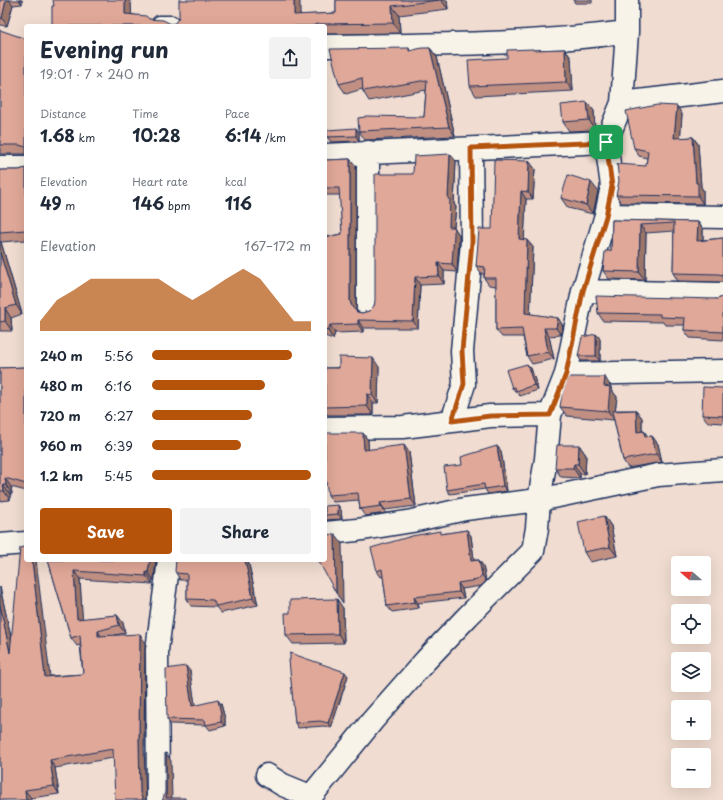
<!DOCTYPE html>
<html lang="en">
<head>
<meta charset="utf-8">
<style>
  :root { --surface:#fff; --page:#f2f2f3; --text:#1f2937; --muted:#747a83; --accent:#b45309 }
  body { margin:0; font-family:"Playpen Sans",sans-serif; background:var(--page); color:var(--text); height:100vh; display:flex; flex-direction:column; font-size:15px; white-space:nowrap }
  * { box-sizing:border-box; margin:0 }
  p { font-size:13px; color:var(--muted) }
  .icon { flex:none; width:22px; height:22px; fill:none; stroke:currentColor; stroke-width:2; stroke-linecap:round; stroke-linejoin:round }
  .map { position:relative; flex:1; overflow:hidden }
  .drawer { position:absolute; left:24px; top:24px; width:303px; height:538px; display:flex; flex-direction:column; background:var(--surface); border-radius:4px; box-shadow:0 4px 16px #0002 }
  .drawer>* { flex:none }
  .needle { width:26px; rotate:290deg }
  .tools { position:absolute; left:671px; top:556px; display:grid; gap:8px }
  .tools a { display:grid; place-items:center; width:40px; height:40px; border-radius:4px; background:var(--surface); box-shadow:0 4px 16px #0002; font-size:20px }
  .pin { position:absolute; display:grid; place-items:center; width:34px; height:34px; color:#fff; margin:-17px; border-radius:8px; box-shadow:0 2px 6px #0006 }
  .round { display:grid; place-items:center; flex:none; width:42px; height:42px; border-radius:4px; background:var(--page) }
  .summary { display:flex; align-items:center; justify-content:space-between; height:68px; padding:0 16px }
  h1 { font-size:22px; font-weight:700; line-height:30px }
  .figures { display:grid; grid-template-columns:repeat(3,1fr); gap:6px; height:68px; padding:4px 16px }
  .figures div { display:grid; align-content:center }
  .figures b { font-size:17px; font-weight:700 }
  .figures small { font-size:11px; font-weight:400 }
  .figures p { font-size:11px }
  .chart { height:112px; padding:8px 16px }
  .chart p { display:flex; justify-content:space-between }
  .chart svg { width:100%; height:72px; margin-top:4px; fill:var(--accent); opacity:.7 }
  .cta { display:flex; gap:8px; margin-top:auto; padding:8px 16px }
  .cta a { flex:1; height:46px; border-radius:4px; background:var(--accent); color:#fff; font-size:16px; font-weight:700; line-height:46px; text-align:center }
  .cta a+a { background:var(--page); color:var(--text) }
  ul { padding:0 16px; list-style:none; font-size:13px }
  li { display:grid; grid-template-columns:64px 48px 1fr; align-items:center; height:30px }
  li i { height:10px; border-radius:5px; background:var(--accent) }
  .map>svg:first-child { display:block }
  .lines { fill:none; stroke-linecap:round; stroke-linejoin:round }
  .lane-casing { stroke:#1b2f5e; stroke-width:15 }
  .street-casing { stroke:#1b2f5e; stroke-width:25 }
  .lane { stroke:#f7f3e8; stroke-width:12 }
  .street { stroke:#f7f3e8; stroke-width:22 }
  .wall { fill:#c19083; stroke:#1b2f5e }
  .shaded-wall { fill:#9d766a; stroke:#1b2f5e }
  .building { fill:#e0a898; stroke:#1b2f5e }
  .route-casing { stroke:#fff; stroke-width:8 }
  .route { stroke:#b45309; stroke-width:5 }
</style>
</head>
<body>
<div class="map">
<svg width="723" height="800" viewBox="0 0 723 800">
  <rect width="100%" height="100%" fill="#f0dcd0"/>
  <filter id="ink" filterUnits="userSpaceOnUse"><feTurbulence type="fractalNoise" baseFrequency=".025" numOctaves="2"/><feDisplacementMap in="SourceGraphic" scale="8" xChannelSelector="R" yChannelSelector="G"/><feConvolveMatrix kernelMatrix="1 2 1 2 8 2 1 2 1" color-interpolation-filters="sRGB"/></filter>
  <g filter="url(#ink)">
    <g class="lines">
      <g class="lane-casing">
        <path id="lane" d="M159,22H172L178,26"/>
      </g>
      <g class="street-casing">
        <path id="street" d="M325,46C425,45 527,45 627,32
          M622,103L723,91
          M325,155L606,142
          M0,167H26
          M606,215L723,217
          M583,291L723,294
          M368,308V152
          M566,374L723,371
          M452,421L490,416L550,415
          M325,428L403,427L452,421L464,384L462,351L472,242L471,149
          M325,533L357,530L412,521L465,509L539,500L546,459L550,415L566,374L583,291L606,215L612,186L606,142L622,103L627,32V0
          M0,545L26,543
          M267,775L283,785L310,796
          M158,800L157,650L169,560
          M308,800L373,720L426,660L468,616L533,551L537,528L539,500L658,475L723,470"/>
      </g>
      <use href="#lane" class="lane"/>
      <use href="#street" class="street"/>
    </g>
    <path class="wall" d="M0,0H22V4L13,5L7,26L0,25Z
      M336,0H447L448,9L399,15L400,33L325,34V26H52L131,3V14L149,19L171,24L300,15L336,13Z
      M573,0H592V3H575Z
      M0,31L26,39V154H0Z
      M409,48L410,51L430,48L437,57L455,136L365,140L359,131L424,117L426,90L369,101L363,91L362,89L346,94L339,84Z
      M565,49L571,58L573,91L476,96L470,86L507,58L534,50Z
      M587,102L594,111L595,130L569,131L563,122Z
      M682,114L680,138L693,137L698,144L701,187L703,190V204L621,203L616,195L646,166L647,158L639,156L634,148Z
      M359,133V141L331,142L327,137Z
      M350,159L356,166V311L362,313L369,311L374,306L413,174L456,161L454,204L456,207L454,227L459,235V241L457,272L444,271V284L420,285L418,328H363V332L335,333L333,339L325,336V237L342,234L340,195H325V160Z
      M529,161L535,169L533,199H526L524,239L533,247L530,314L558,318L563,326L561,335L549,336L554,359L532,364L527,356L523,337H502L496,330V286L489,285L484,278V274H482L476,266L492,229Z
      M26,168V240L1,242L22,314L11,318L12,331H0V170H19Z
      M598,191L593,214L568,208L561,198Z
      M612,220L698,222L703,229V240L723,238V282L678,281L673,273L674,231L646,233L645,280L609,279L603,271L611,251Z
      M723,297V340L690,338L684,330L685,325H665L663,322L603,321L598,313L717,299Z
      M600,338V361H581L578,356Z
      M527,364L531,368L538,390L520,396L517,392H516L512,388Z
      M26,367V491L11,487L12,494H10V500L0,501V368Z
      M379,367L378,403H373V415H328L325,411V368Z
      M611,387V389L617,397L615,410H636L642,418V431H644L648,437L652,436L658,444L662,462L628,468L623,460L614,420L567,416L560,407Z
      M723,388V423L708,422L702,415Z
      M368,440V450L409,452L416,506L385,510L386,513L365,516L360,509L359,500L333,502L328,495Z
      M579,445L586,455L585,474H580V478L561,477L555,468Z
      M497,446L501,451L507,491L488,494L485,489L450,494L447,490L462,465Z
      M325,506L341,510L342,519L325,520Z
      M604,516L611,526L617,556L590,562L584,552Z
      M467,530L471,536L474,560H479L483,566L486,581L481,586L462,589L464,598L418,603L419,608L392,612L387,606L383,576L381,577L377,571L442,534Z
      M48,560H156L154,580H152V584L80,579L82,619L117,615L123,623L125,633L115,635L145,642L144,747L113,758L55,768L59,794L31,798L0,800V587L12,641L50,676L83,674L80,645L77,646L71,638Z
      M176,560H248L258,605L221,613L216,607L191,606L187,599V580H180L176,573Z
      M343,608L344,643L293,644L286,635L290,613Z
      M290,660L348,676L331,728L324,726L298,728L295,723Z
      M190,671L195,706L221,704L225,719V726L210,730L206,725L170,724L167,719Z"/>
    <path class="shaded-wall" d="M6,0H9L13,5L7,26L2,18Z
      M19,0H22V4Z
      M125,0H129L131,3L132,23L125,14Z
      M294,0H300V24L294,15Z
      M441,0H447L448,9Z
      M392,6L399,15L400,33L393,23Z
      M430,48L437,57L455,136L449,127Z
      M565,49L571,58L573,91L566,82Z
      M587,102L594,111L595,130L589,120Z
      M677,106L682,114L680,146L674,138Z
      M356,128L359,133V141L356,136Z
      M693,137L698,144L701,187L703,190V204L698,196L696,183Z
      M450,154L456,161L454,204L456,207L454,227L459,235V241L457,272L452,264L449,227L448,199Z
      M350,159L356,166V308L357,315L352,307L350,301Z
      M529,161L535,169L533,199L528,192Z
      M591,182L598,191L593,214L586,205Z
      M521,191L526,199L524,246L519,239Z
      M698,222L703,229V248L697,241Z
      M640,225L646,233L645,280L639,272Z
      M527,240L533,247L530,321L525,313Z
      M0,241L1,242L22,314L16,305L0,253Z
      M438,263L444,271V284L439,276Z
      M415,277L420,285L418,328L413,321Z
      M5,308L11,318L12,331L5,321Z
      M558,318L563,326L561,335L556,328Z
      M358,320L363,328V332L358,324Z
      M330,325L335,333L333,339L328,331Z
      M544,328L549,336L554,359L548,352Z
      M596,334L600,338V361L596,356Z
      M373,358L379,367L378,403L372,395Z
      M527,364L531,368L538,390L534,385Z
      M605,377L611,387V389L617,397L614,420L608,411L604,386Z
      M367,394L373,403V415L367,406Z
      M636,410L642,418V440L637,432Z
      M644,431L650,439L645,437Z
      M363,433L368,440L369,458L364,450Z
      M652,436L658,444L662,462L656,454Z
      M404,445L409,452L416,506L411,499Z
      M579,445L586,455L585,474L578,464Z
      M497,446L501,451L507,491L503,486Z
      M574,464L580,474V478L573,468Z
      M5,478L11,487L12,494L6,485Z
      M3,485L10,494V500L4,491Z
      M380,503L385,510L386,513L381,506Z
      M338,505L341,510L342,519L338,514Z
      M604,516L611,526L617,556L610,547Z
      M467,530L471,536L475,567L471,561Z
      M335,534L342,544L343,603L336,593Z
      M32,560H36L51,685L45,677Z
      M150,560H156L154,580L148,572Z
      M245,560H248V561L258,605L253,598Z
      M479,560L483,566L486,581L482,575Z
      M74,571L80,579L83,627L77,619Z
      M146,572L152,580V584L146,576Z
      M458,583L462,589L464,598L459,592Z
      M0,587L16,661L10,653L0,605Z
      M414,597L418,603L419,608L415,602Z
      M337,599L343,608L344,643L338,634Z
      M117,615L123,623L125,633L119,625Z
      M98,631L103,639L98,636Z
      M140,634L145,642L144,747L146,800H143L142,798L140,793L139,740Z
      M186,666L190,671L196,711L192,706Z
      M345,672L348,676L331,728L328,723Z
      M218,700L221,704L225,719V726L221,722Z
      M166,753L171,761L172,800L166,798Z
      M50,760L55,768L59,794L54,786Z
      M25,790L31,798V800H26Z"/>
    <path class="building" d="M0,0H6L2,18H0Z
      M53,0H125V14L146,16L149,19L163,20L171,24L175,23L179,17V0H294V15L336,13V0H439L392,6L393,23L318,24L312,26H52V6H54Z
      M0,30L26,39V147L19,145H0Z
      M409,48V51L422,48H430L449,127L359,131L358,118L365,117V116L424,117L427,80L363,91L362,78L339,84L330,49Z
      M533,49V50L565,49L566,82L470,86L468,60L507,58V50Z
      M587,102L589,120L563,122L561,105Z
      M657,105L677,106L674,138L693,137L696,183H698V196L616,195L619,181L617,164L646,166L648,151L634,148L626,111Z
      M356,128V136L327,137V130Z
      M450,154L448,199H450L449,227H454V234L452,264L438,263L439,276L415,277L413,321L358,320V324L330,325L328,331L325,330V237L342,234L339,188H325V160L350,159V301L352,307L357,312L362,313L369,311L374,306L375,301V174H413L414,156Z
      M494,160L529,161L528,192L521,191L519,239L527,240L525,313L558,318L556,328H544L548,352L527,356L522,329L496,330V278H484L485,267L476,266L479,229H492Z
      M26,168V230L0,232V170H19Z
      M568,175L591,182L586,205L561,198Z
      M612,220L698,222L697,241L723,238V275L718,274L673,273L674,223L640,225L639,272L603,271L605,251H611Z
      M0,253L16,305L5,308V321L0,322Z
      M596,296L717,299L723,297V332L684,330L685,318L660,317V314L598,313Z
      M596,334V356H578L582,337Z
      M339,357L373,358L372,395L367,394V406L325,407V368H339Z
      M527,364L534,385L516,391L515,387L512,388L506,370Z
      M26,367V484L5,478L6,485H3L4,491H0V368Z
      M568,377H605L604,386L610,387L608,411L560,407L562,393Z
      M703,387L723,388V416L702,415Z
      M636,410L637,432L644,431L645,437L652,436L656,454L623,460L612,411Z
      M325,433H363L364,450L404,445L411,499L380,503L381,506L360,509L358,493L328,495L325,474Z
      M557,445H579L578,464H574L573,468H555Z
      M497,446L503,486L485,489L484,484L447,490L444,467L462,465L461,457Z
      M338,505V514L325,515V506Z
      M604,516L610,547L584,552L578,522Z
      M467,530L471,561L479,560L482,575L477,580L458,583L459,592L414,597L415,602L387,606L382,569L377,571L371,548L412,536L440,531V534Z
      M335,534L336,593L318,560H325V535Z
      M26,546V560H32L45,677L83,674L80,635L71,638L48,560H150L148,572H146V576L74,571L77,619L117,615L119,625L98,631V636L140,634L139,740L140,793L142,798L143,800H115L113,749L50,760L54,786L25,790L26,800H0V605L10,653L20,548Z
      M176,560H245L253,598L216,606L213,600L187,599V574L176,573L175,571Z
      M337,599L338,634L286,635L285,613H290V600Z
      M290,653L345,672L328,723L320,721L295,723L289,660H290Z
      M186,666L192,706L218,700L221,714V722L206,725L205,720L167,719L166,669Z
      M165,753H166V798H185V800H162L163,799L165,792Z"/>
  </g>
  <g class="lines" filter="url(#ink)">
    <g class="route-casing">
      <path id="route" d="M606,142L612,186L606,216L583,291L566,374L550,415L490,416L452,421L464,384L462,351L472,242L471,148Z"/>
    </g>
    <use href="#route" class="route"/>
  </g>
</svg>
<div class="tools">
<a><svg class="needle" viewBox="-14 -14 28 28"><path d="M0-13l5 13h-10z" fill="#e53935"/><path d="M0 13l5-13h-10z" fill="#747a83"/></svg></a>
<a><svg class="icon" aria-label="locate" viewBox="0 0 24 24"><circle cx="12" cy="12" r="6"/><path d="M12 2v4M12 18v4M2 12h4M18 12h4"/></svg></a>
<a><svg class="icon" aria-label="layers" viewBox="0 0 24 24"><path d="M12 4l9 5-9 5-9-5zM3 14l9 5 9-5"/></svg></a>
<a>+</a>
<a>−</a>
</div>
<div class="pin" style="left:606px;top:142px;background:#1e9e55"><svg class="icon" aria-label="arrive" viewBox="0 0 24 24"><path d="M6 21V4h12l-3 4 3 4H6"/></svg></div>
<section class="drawer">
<div class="summary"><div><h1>Evening run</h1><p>19:01 · 7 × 240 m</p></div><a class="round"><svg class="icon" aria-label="share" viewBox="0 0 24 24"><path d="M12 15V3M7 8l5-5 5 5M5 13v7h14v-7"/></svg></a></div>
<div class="figures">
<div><p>Distance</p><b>1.68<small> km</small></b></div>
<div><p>Time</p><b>10:28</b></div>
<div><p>Pace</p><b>6:14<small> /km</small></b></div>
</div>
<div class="figures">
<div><p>Elevation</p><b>49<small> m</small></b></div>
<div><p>Heart rate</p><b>146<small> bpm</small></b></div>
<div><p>kcal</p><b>116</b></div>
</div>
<div class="chart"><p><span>Elevation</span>167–172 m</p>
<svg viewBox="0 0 160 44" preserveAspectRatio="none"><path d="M0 44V38L10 25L20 19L30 12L40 12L50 12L60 12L70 12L80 19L90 25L100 19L110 12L120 6L130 12L140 25L150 38L160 38V44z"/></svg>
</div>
<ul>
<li><b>240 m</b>5:56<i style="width:88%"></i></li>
<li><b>480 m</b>6:16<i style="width:71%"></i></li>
<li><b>720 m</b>6:27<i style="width:63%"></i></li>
<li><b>960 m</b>6:39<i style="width:56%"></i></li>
<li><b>1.2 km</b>5:45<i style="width:100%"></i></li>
</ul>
<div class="cta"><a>Save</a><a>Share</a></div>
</section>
</div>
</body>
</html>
